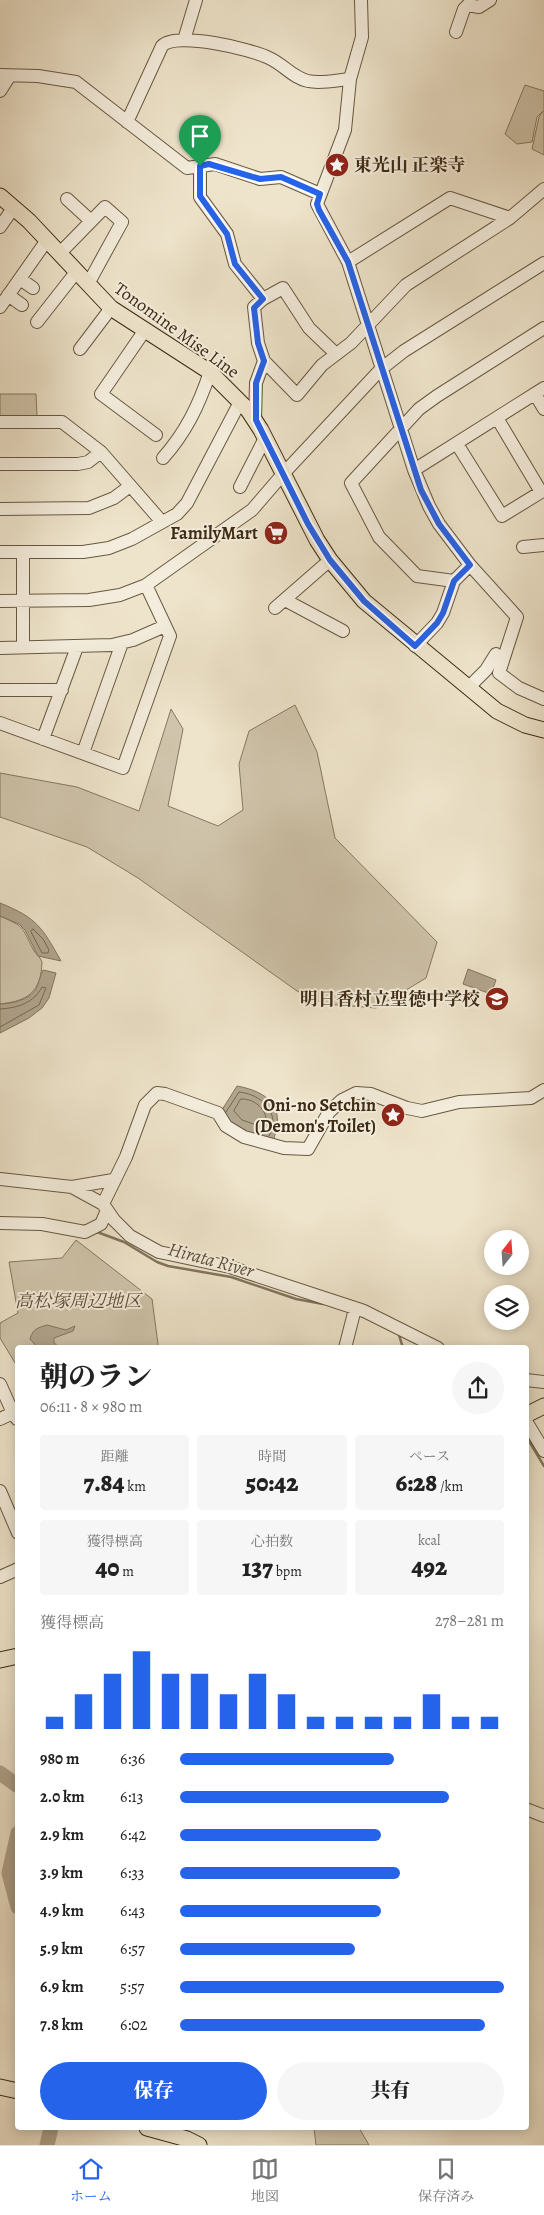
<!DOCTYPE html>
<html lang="ja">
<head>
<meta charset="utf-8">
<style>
  :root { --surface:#fff; --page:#f6f6f6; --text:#222; --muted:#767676; --line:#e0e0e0; --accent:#2563eb }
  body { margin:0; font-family:Alegreya,"Noto Serif JP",serif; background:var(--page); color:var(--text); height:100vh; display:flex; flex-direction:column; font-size:19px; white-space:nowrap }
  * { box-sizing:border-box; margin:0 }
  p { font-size:16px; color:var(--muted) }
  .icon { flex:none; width:28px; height:28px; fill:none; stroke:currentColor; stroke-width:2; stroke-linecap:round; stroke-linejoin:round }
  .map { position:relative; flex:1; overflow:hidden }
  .panel { position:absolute; left:15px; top:1345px; width:514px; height:785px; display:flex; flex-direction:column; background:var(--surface); border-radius:5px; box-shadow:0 2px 12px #0003 }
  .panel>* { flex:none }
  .needle { width:32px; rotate:17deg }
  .tools { position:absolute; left:484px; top:1230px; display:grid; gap:10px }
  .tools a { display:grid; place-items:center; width:45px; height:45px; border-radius:50%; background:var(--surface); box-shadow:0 2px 12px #0003; font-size:25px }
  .pin { position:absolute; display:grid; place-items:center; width:42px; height:42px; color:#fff; margin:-51px -21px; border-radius:50% 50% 50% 0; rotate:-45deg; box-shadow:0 0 5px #0007 }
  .pin .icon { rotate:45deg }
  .round { display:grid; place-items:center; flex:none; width:52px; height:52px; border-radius:26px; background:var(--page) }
  .overview { display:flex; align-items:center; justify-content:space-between; height:85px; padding:0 25px }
  h1 { font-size:28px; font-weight:800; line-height:38px }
  .figures { display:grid; grid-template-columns:repeat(3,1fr); gap:8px; height:85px; padding:5px 25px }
  .figures div { display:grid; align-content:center; border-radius:5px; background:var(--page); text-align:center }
  .figures b { font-size:25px; font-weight:800 }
  .figures small { font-size:14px; font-weight:400 }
  .figures p { font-size:14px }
  .chart { height:140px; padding:10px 25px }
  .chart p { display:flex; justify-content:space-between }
  .chart svg { width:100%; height:90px; margin-top:5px; stroke:var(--accent); stroke-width:6 }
  .cta { display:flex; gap:10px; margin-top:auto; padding:10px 25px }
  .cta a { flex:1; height:58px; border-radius:30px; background:var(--accent); color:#fff; font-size:20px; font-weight:800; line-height:58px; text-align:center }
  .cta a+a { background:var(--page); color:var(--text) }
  ul { padding:0 25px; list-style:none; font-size:16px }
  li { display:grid; grid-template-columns:80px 60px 1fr; align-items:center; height:38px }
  li i { height:12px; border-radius:6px; background:var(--accent) }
  .menu { display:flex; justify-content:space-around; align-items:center; height:70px; border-top:1px solid var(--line); background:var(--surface); font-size:14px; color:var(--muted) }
  .menu a { display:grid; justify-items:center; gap:2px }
  .menu .current { color:var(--accent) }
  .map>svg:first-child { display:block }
  .green { fill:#d0c5ac; stroke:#867860 }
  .water { fill:#b1a58d; stroke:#82745d }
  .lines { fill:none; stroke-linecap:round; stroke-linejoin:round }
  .shore { stroke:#766851; stroke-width:1 }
  .stream { stroke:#82745d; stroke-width:2.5 }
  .river { stroke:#b1a58d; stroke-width:15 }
  .minor-casing { stroke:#685942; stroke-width:14 }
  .major-casing { stroke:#3c2b15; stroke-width:17 }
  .minor { stroke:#f4eddd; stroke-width:12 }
  .major { stroke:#eee4cb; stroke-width:15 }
  .route-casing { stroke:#fff; stroke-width:10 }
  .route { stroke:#2563eb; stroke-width:6 }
  .labels { text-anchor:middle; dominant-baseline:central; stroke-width:4; stroke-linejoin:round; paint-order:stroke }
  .poi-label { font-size:18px; font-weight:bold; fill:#3c2b15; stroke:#f4eddd; text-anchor:end }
  .street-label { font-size:18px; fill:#3c2b15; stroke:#f4eddd }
  .park-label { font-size:18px; font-style:italic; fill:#5a4a33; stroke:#f4eddd }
  .water-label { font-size:19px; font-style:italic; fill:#5f5039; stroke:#f4eddd }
</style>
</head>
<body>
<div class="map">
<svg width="544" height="2145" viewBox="0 0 544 2145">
  <rect width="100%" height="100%" fill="#eee4cb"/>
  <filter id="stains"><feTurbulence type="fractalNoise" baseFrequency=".004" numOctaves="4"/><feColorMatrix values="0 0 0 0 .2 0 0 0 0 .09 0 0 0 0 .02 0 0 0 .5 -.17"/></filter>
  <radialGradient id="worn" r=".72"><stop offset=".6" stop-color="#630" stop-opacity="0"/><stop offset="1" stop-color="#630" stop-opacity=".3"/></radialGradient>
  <path class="green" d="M525,85L544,91V155L532,149L539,117L543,111L537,117L532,142L517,144L505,134Z
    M0,394H36L37,417L0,418Z
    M295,705L317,752L335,838L437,942L426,978L376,1008L325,1004L297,991L138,878L87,847L0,817V773L77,787L139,811L171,709L183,729L168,806L218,826L243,810L239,764L249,731Z
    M0,916C25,927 21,926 33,949C35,954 40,956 42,962C41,992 28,1001 0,1004Z
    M76,1240L152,1299L158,1344L156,1348H18L17,1366L0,1338V1323L18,1313L9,1262L62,1258Z
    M314,2128H359L369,2145H316Z"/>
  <path class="water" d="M0,903C37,918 42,927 61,961L38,956L25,930L19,924L0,916Z
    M468,969L496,980L491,994L463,984Z
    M43,970L56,973L49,998L42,1008L29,1018L0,1033V1004C13,1003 28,1001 36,989C39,983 40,976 43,970Z
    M237,1086C270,1092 287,1109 272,1143L237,1130L220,1113Z
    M47,1325L66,1330L75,1326L73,1331L54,1338V1343L59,1347H37L30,1339C33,1329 37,1328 47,1325Z"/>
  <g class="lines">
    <path class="shore" d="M33,929L43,939L49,950L48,953H42L31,932Z
      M0,1009C17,1008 34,1003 42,987L46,988L39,1005L0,1027
      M241,1099C256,1098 271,1113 265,1128L242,1120L234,1111Z
      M226,1112L239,1092C261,1094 282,1113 269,1136"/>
    <path class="stream" d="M97,1232L124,1242L157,1262L168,1266L231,1277L296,1299L323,1304
      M399,1335L403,1348
      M526,1436L544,1466"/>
    <path class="river" d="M0,1773L18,1786
      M18,1833L9,1873L18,1907
      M47,2145L51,2128"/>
    <g class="minor-casing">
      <path id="minor" d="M361,0L362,37L350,79L345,130L317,204L348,262L414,470L429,506L439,524L470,565L517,617L499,673L519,688L544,699
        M456,32L464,9L468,5L479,7L490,0
        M184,40L196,0
        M0,75L38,76L76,82L187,168L215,164L260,179L281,177L320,194
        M0,91L9,77
        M127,122L162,46C176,31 251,49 269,58C283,64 293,78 308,81C321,84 337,80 350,79
        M200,166V197L227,234L235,264L263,299
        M67,199L91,221
        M0,227L14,207
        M60,253L105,207L122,222L88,284
        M348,262L450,198L510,218
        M20,279L33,288
        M8,295L22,305
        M0,307L47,240
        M37,322L77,271
        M145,330L101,394L156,435
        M80,349L111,308
        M264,361L258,343L254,307L263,299L283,288L309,328L336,354
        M535,394L544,409
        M255,420L256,383L264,361L297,395L322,365L351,343L406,285L510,218L544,189
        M0,422H62L101,452L162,522
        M457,444L502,516L541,492L497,418
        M163,458C186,432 199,405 210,372
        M0,464H78L88,462L101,452
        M414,470L544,388
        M240,487L265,438
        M0,509L89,508L114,498L130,486
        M523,547L544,545
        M0,552H83L109,548L132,539L177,514L187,503L240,402
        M23,553V647
        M454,581L417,576L379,537L351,483L419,409L437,396L544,328
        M285,600L343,631
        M0,601L89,600L120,595L146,585L252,510L283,474L381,369L404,351L544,263
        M275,608L330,560
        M415,646L437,623L443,613L454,581L470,565
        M0,648L112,645L133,640L165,626
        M468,688L486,670L496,654
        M0,690H62
        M0,723L123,768L170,636L146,585
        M43,739L77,647
        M83,753L122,643
        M0,1179L72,1187L103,1204L114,1220L130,1236L159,1252L230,1267L364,1311L438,1348
        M72,1187L113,1180
        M103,1204L126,1157L145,1105L157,1093L165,1094L218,1113L226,1126L244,1137L284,1148L308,1149L329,1112L342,1100L356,1093L371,1094L407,1108L422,1111L459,1102L531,1098L544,1090
        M0,1223L42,1224L85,1232L101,1224L107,1210
        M345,1348L355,1309
        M526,1380L544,1382
        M0,1384L13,1413
        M0,1419L13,1413L17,1419
        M526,1421L544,1451
        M0,1491L18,1533
        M0,1577L18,1569
        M526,1809L544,1816"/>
    </g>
    <g class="major-casing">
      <path id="major" d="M0,196L29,221L111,308L210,372L248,410L261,430L317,540L330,560L364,601L497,711L525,725L544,730
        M526,1415L544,1406
        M0,1660L18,1656
        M0,2087L18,2091
        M147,2128L187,2139L199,2145"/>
    </g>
    <use href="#minor" class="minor"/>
    <use href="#major" class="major"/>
  </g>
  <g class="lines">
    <g class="route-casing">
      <path id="route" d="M209,164L260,179L281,177L320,194L317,204L319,210L348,262L421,490L439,524L470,565L454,581L443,613L437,623L415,646L364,601L330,560L308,524L256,420V383L264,361L258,343L254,308L263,299L235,264L227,234L200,196V166Z"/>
    </g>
    <use href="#route" class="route"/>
  </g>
  <defs>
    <g id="sight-disc" transform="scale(1.25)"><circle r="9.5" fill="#8f2418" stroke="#f4eddd"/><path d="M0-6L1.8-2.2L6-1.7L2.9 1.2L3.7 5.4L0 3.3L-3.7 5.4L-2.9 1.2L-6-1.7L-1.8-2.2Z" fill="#fff"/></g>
    <g id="supermarket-disc" transform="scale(1.25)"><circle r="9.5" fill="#8f2418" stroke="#f4eddd"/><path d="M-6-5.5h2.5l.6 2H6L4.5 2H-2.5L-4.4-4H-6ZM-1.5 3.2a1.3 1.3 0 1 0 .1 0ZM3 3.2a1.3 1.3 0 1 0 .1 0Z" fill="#fff"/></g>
    <g id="school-disc" transform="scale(1.25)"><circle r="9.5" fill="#8f2418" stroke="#f4eddd"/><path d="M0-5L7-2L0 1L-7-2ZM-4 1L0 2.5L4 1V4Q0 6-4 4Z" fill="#fff"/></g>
  </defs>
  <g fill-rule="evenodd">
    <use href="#sight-disc" x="337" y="165"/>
    <use href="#supermarket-disc" x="276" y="533"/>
    <use href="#school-disc" x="497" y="999"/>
    <use href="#sight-disc" x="393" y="1115"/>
  </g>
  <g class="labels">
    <g class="poi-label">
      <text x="354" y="165" text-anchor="start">東光山 正楽寺</text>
      <text x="258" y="533">FamilyMart</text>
      <text x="480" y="999">明日香村立聖徳中学校</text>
      <text x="376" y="1105">Oni-no Setchin<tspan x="376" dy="21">(Demon's Toilet)</tspan></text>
    </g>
    <g class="street-label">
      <text transform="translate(177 330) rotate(36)">Tonomine Mise Line</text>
    </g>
    <g class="park-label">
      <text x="78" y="1301">高松塚周辺地区</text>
    </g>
    <g class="water-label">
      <text transform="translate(211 1260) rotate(15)">Hirata River</text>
    </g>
  </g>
  <rect width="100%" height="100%" filter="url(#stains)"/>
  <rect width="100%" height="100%" fill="url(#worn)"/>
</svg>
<div class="tools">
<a><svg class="needle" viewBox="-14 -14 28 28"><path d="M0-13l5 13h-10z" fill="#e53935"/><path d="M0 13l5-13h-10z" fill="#767676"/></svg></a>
<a><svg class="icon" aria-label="layers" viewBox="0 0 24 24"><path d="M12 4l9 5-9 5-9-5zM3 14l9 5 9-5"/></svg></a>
</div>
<div class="pin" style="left:200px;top:166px;background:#1e9e55"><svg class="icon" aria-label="arrive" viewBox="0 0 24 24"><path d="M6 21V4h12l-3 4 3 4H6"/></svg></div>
<section class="panel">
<div class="overview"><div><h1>朝のラン</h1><p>06:11 · 8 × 980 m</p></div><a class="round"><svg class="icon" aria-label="share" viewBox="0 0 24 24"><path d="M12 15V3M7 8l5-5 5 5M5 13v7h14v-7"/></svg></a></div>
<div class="figures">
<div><p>距離</p><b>7.84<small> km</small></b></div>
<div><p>時間</p><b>50:42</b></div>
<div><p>ペース</p><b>6:28<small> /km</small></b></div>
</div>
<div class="figures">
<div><p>獲得標高</p><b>40<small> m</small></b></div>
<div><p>心拍数</p><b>137<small> bpm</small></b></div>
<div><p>kcal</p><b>492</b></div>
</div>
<div class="chart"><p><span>獲得標高</span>278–281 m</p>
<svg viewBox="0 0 160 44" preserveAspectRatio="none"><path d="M5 44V38M15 44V27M25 44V17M35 44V6M45 44V17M55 44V17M65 44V27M75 44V17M85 44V27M95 44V38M105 44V38M115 44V38M125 44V38M135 44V27M145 44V38M155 44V38"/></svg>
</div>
<ul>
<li><b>980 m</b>6:36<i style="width:66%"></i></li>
<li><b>2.0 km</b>6:13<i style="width:83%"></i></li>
<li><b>2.9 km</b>6:42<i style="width:62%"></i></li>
<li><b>3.9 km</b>6:33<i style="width:68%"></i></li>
<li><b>4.9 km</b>6:43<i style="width:62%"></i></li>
<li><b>5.9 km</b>6:57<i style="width:54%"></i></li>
<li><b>6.9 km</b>5:57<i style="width:100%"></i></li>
<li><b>7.8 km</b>6:02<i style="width:94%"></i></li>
</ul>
<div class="cta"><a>保存</a><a>共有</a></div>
</section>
</div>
<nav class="menu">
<a class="current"><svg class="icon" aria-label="home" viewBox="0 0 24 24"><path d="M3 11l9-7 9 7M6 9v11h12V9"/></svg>ホーム</a>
<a><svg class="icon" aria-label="map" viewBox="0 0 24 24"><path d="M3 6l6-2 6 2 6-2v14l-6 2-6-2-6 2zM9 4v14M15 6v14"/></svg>地図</a>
<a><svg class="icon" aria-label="saved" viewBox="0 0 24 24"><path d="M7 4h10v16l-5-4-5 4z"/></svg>保存済み</a>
</nav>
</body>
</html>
